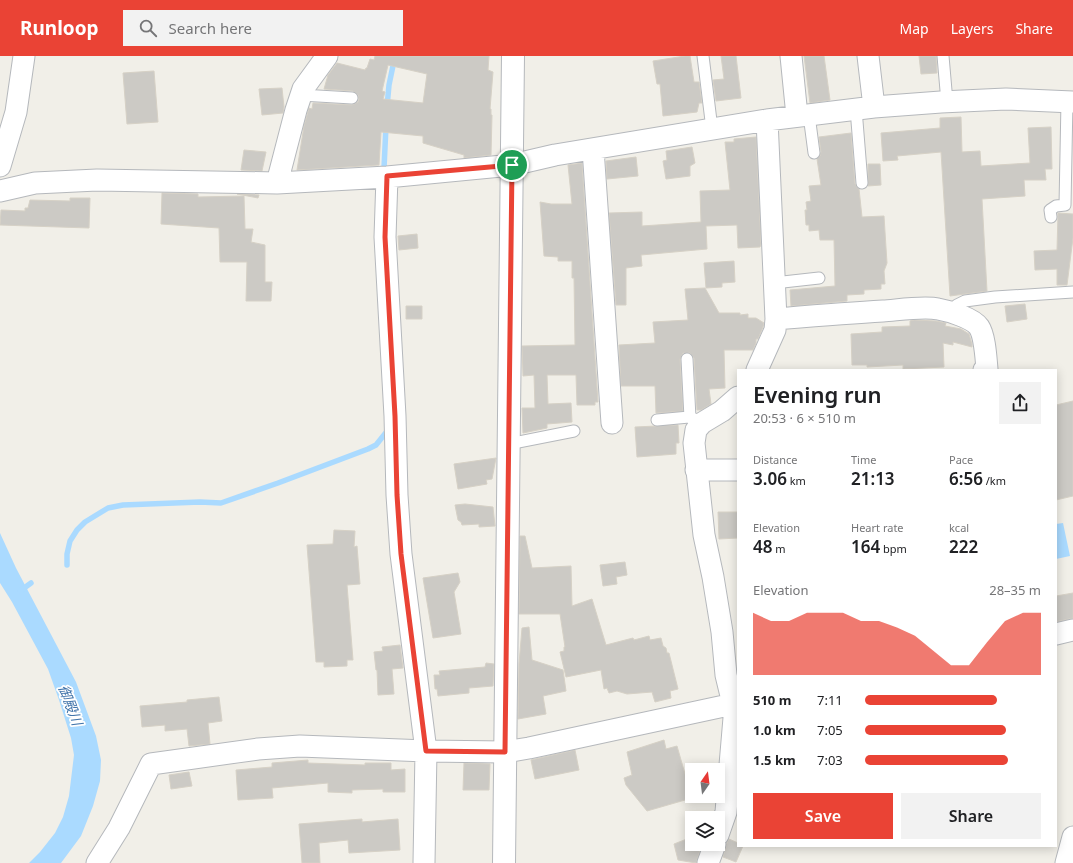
<!DOCTYPE html>
<html lang="en">
<head>
<meta charset="utf-8">
<style>
  :root { --surface:#fff; --page:#f2f2f2; --text:#202124; --muted:#757577; --accent:#ea4335 }
  body { margin:0; font-family:"Noto Sans","Noto Sans JP",sans-serif; background:var(--page); color:var(--text); height:100vh; display:flex; flex-direction:column; font-size:15px; white-space:nowrap }
  * { box-sizing:border-box; margin:0 }
  p { font-size:13px; color:var(--muted) }
  .icon { flex:none; width:22px; height:22px; fill:none; stroke:currentColor; stroke-width:2; stroke-linecap:round; stroke-linejoin:round }
  .map { position:relative; flex:1; overflow:hidden }
  .sheet { position:absolute; left:737px; top:313px; width:320px; height:478px; display:flex; flex-direction:column; background:var(--surface); border-radius:0px; box-shadow:0 2px 10px #0003 }
  .sheet>* { flex:none }
  .needle { width:26px; rotate:14deg }
  .controls { position:absolute; left:685px; top:707px; display:grid; gap:8px }
  .controls a { display:grid; place-items:center; width:40px; height:40px; border-radius:0px; background:var(--surface); box-shadow:0 2px 10px #0003; font-size:20px }
  .pin { position:absolute; display:grid; place-items:center; width:34px; height:34px; color:#fff; margin:-17px; border:2px solid #fff; border-radius:50%; box-shadow:0 1px 4px #0007 }
  .round { display:grid; place-items:center; flex:none; width:42px; height:42px; border-radius:0px; background:var(--page) }
  .summary { display:flex; align-items:center; justify-content:space-between; height:68px; padding:0 16px }
  h1 { font-size:22px; font-weight:600; line-height:30px }
  .stats { display:grid; grid-template-columns:repeat(3,1fr); gap:6px; height:68px; padding:4px 16px }
  .stats div { display:grid; align-content:center }
  .stats b { font-size:17px; font-weight:600 }
  .stats small { font-size:11px; font-weight:400 }
  .stats p { font-size:11px }
  .chart { height:112px; padding:8px 16px }
  .chart p { display:flex; justify-content:space-between }
  .chart svg { width:100%; height:72px; margin-top:4px; fill:var(--accent); opacity:.7 }
  .primary-button { display:flex; gap:8px; margin-top:auto; padding:8px 16px }
  .primary-button a { flex:1; height:46px; border-radius:0px; background:var(--accent); color:#fff; font-size:16px; font-weight:600; line-height:46px; text-align:center }
  .primary-button a+a { background:var(--page); color:var(--text) }
  ul { padding:0 16px; list-style:none; font-size:13px }
  li { display:grid; grid-template-columns:64px 48px 1fr; align-items:center; height:30px }
  li i { height:10px; border-radius:5px; background:var(--accent) }
  header { display:flex; align-items:center; gap:24px; box-sizing:border-box; height:56px; padding:0 20px; background:var(--accent); color:#fff }
  header strong { font-size:19px }
  nav { display:flex; gap:22px; margin-inline-start:auto; font-size:14px }
  .search { width:280px; height:36px; background:var(--page); display:flex; align-items:center; gap:10px; box-sizing:border-box; padding:0 14px; border-radius:0px; color:var(--muted); font-size:15px }
  .map>svg:first-child { display:block }
  .water { fill:#aadaff }
  .lines { fill:none; stroke-linecap:round; stroke-linejoin:round }
  .stream { stroke:#aadaff; stroke-width:5.5 }
  .building { fill:#cccac5; stroke:#d6d1c6; fill-rule:evenodd }
  .service-casing { stroke:#b5b8bc; stroke-width:13 }
  .minor-casing { stroke:#b5b8bc; stroke-width:23 }
  .tertiary-casing { stroke:#b5b8bc; stroke-width:24 }
  .service { stroke:#fff; stroke-width:11 }
  .minor { stroke:#fff; stroke-width:21 }
  .tertiary { stroke:#fff; stroke-width:22 }
  .route-casing { stroke:#fff; stroke-width:8 }
  .route { stroke:#ea4335; stroke-width:5 }
  .labels { text-anchor:middle; dominant-baseline:central; stroke-width:3.5; stroke-linejoin:round; paint-order:stroke }
  .water-label { font-size:14px; font-style:italic; fill:#4174aa; stroke:#fff }
</style>
</head>
<body>
<header>
<strong>Runloop</strong>
<div class="search"><svg class="icon" aria-label="search" viewBox="0 0 24 24"><circle cx="10" cy="10" r="6"/><path d="M15 15l6 6"/></svg>Search here</div>
<nav><a>Map</a><a>Layers</a><a>Share</a></nav>
</header>
<div class="map">
<svg width="1073" height="807" viewBox="0 0 1073 807">
  <rect width="100%" height="100%" fill="#f1efe8"/>
  <path class="water" d="M1063,467L1070,500L1056,503V468Z
    M0,477L16,512L76,626L96,680L101,704L100,725L93,750L81,780L61,807H29L40,796L55,777L63,761L69,740L74,699L71,682L59,644L48,613L12,546L0,527Z"/>
  <g class="lines">
    <path class="stream" d="M387,51L389,29L395,0
      M384,112L386,70
      M67,509V498L70,485L77,474L85,466L108,452L123,449L200,446L221,447L278,427L368,393L376,389L388,374
      M20,535L31,527"/>
  </g>
  <path class="building" d="M375,0H489L488,14L493,16L490,53H491V59H492L491,99L464,102V99L423,87V80L381,76L379,109L297,114L304,70L309,52L312,53L313,47L352,49L358,46L359,43L358,39L353,35L324,33L328,19L337,7L365,14L366,12H367L370,3L374,4ZM388,9L427,18L423,47L383,43L385,36L382,35Z
    M685,0H690L694,26H699L702,47H699L697,56L663,60L660,28H657L653,5Z
    M721,0H736L741,42L716,45L713,24L724,23Z
    M804,0H824L830,44L810,47Z
    M919,0H936L937,17L921,18Z
    M154,15L158,66L127,68L123,17Z
    M282,32L284,51L283,57L262,59L259,33Z
    M961,61L962,96L980,95L981,110L1030,107L1028,72L1051,71L1052,113H1045L1046,124H1024L1025,140L982,143L987,235L950,240L941,96L897,100L898,104L883,105L881,77L940,72V62Z
    M851,77L855,128L859,133L862,161L884,160L887,207L884,215L885,228H881V233L864,234V238L847,239V245L791,250L790,234L835,230L834,184H820L819,174L809,175V169H806L805,154H807L806,146L811,145L809,130L821,129L817,103L820,100L821,96L819,81Z
    M756,81L761,188L760,191L738,192L737,169L706,170L707,193L641,199L642,210L626,212V249H616L609,157L642,156V170L701,166L700,135L730,134L725,86H734V83Z
    M692,91L695,107L690,110V120L666,123L663,105L667,104L666,95Z
    M244,94L266,96L262,115L241,114Z
    M636,101L638,120L607,123L606,105Z
    M582,107L598,346H595V349H577L576,319H547L548,348L571,347L572,366L547,368V372L523,377L522,352H535L534,319L523,320L522,290L575,289L574,222H572V205H558V201L544,200L540,146L551,148H572L568,109Z
    M868,108H880L881,129L868,130Z
    M162,137L198,138V141L244,140L245,173H253L251,186L265,189V226H272L271,245H246L247,206H220L219,172L161,168Z
    M237,138L259,139L258,142Z
    M70,142H90L89,172L0,169L1,154L25,155V152H28L30,144L70,145Z
    M1058,157L1073,158V182L1067,229H1057V213L1035,214L1034,195L1057,194Z
    M417,178L418,192L399,194L398,180Z
    M734,205L735,226L722,227V231L706,232L704,207Z
    M705,232L719,257H740V259L748,258V262H756L764,267L763,271L758,283H756V287L753,294H724L725,332L709,333L711,348L701,354H697L694,302L690,297H683L680,303L683,355L656,357L655,330H621L619,289L655,287L653,266L688,264L685,233Z
    M1025,248L1027,263L1007,266L1005,250Z
    M406,250H422V263H406Z
    M914,264L936,265L946,267L945,270L961,273L969,278L972,288V291L953,286V289L943,287L944,311L903,313V309L867,311V309H852L851,278L882,276V271L910,270V265Z
    M1073,345V440L1056,444V349Z
    M678,369L679,387H676V398L637,401L635,371Z
    M496,402L492,423L486,424L487,428L458,433L454,408Z
    M465,448L493,451L495,470L479,471V468L462,469L461,466L458,464L455,449Z
    M718,456H738V482L719,483Z
    M334,474L355,475L354,491L357,490L360,528L347,529L353,604H347V610L324,611V606H316L307,489L333,488Z
    M520,480H525L532,512L571,510L572,550L592,543L606,589L633,582L634,584L649,580L650,584L661,582L663,590L666,592L667,597H669L678,633L670,635L671,642L655,646L652,636L627,638L617,635L609,637L607,632L604,633L601,614L566,621L560,596L564,595V591H565L560,558H519Z
    M625,506L627,519L616,521L617,528L603,530L600,509Z
    M458,517L460,526L454,536L461,578L433,582L423,522Z
    M1073,537V562L1056,566V540Z
    M529,571L532,604L563,614L566,635L543,640L546,658L518,663L519,608L522,572Z
    M400,589L403,612L392,613L394,638L378,639L377,614H376L374,596L383,595L382,591Z
    M486,607L494,608L493,630L469,632V637L438,640L437,633H435L434,619H440L439,615L485,611Z
    M219,641L222,665L208,667L210,688L189,690L187,673L165,675V669L142,671L140,650L187,646V644Z
    M664,684L666,693L677,690L692,742L647,755L626,729L624,722L632,719L627,696Z
    M575,694L579,714L535,723L531,704Z
    M308,704V707L365,709V707H391V714L405,713V736H383V733L352,734V737L328,736V727L272,732L273,742L238,744L236,714L272,711V707Z
    M464,707L490,708L489,734H463Z
    M189,716L192,730L171,733L169,719Z
    M362,763V766L398,763L400,794L349,797L348,784L319,787L320,807H302L299,768Z
    M692,781V788H702L696,807L678,804L674,788Z
    M729,783L738,787V790H743L736,806L723,801L727,787Z"/>
  <g class="lines">
    <g class="service-casing">
      <path id="service" d="M703,0L712,73
        M943,0L947,46
        M301,39L352,42
        M856,53L862,127
        M809,59L814,97
        M1051,161L1050,154L1056,150L1065,149L1067,45
        M774,227L819,222
        M950,256L957,249L965,245L995,241L1073,236
        M687,303L690,362
        M657,364L689,361L697,364
        M508,388L574,375"/>
    </g>
    <g class="minor-casing">
      <path id="minor" d="M791,0L797,60
        M868,0L874,51
        M593,93L612,367
        M0,110L16,56L24,0
        M387,121L385,181L395,360L397,439L401,498L426,695L424,807
        M277,127L296,54L303,33L327,0
        M0,135L35,127L97,124L277,127L387,121L512,109L555,99L767,64L874,51L941,46L1006,43L1073,46
        M776,263C812,260 847,257 883,255C898,254 924,250 938,253C949,255 973,262 979,271C985,280 986,303 987,313L984,314
        M757,314L775,274L776,263L767,64
        M696,414H738
        M1056,578L1073,574
        M718,779L726,756L734,662L733,648L726,619L722,576L713,521L704,479L694,387L696,374L702,367L722,355L738,341
        M97,807L119,772L151,708L258,693L300,690L426,695L505,696L529,692L738,647
        M708,807L715,788
        M1066,807L1073,781"/>
    </g>
    <g class="tertiary-casing">
      <path id="tertiary" d="M504,807L513,0"/>
    </g>
    <use href="#service" class="service"/>
    <use href="#minor" class="minor"/>
    <use href="#tertiary" class="tertiary"/>
  </g>
  <g class="lines">
    <g class="route-casing">
      <path id="route" d="M512,109L505,696L426,695L401,498L397,439L395,360L385,181L387,120Z"/>
    </g>
    <use href="#route" class="route"/>
  </g>
  <g class="labels">
    <g class="water-label">
      <text transform="translate(71 649) rotate(69)">御殿川</text>
    </g>
  </g>
</svg>
<div class="controls">
<a><svg class="needle" viewBox="-14 -14 28 28"><path d="M0-13l5 13h-10z" fill="#e53935"/><path d="M0 13l5-13h-10z" fill="#757577"/></svg></a>
<a><svg class="icon" aria-label="layers" viewBox="0 0 24 24"><path d="M12 4l9 5-9 5-9-5zM3 14l9 5 9-5"/></svg></a>
</div>
<div class="pin" style="left:512px;top:109px;background:#1e9e55"><svg class="icon" aria-label="arrive" viewBox="0 0 24 24"><path d="M6 21V4h12l-3 4 3 4H6"/></svg></div>
<section class="sheet">
<div class="summary"><div><h1>Evening run</h1><p>20:53 · 6 × 510 m</p></div><a class="round"><svg class="icon" aria-label="share" viewBox="0 0 24 24"><path d="M12 15V3M7 8l5-5 5 5M5 13v7h14v-7"/></svg></a></div>
<div class="stats">
<div><p>Distance</p><b>3.06<small> km</small></b></div>
<div><p>Time</p><b>21:13</b></div>
<div><p>Pace</p><b>6:56<small> /km</small></b></div>
</div>
<div class="stats">
<div><p>Elevation</p><b>48<small> m</small></b></div>
<div><p>Heart rate</p><b>164<small> bpm</small></b></div>
<div><p>kcal</p><b>222</b></div>
</div>
<div class="chart"><p><span>Elevation</span>28–35 m</p>
<svg viewBox="0 0 160 44" preserveAspectRatio="none"><path d="M0 44V6L10 11L20 11L30 6L40 6L50 6L60 11L70 11L80 15L90 20L100 29L110 38L120 38L130 24L140 11L150 6L160 6V44z"/></svg>
</div>
<ul>
<li><b>510 m</b>7:11<i style="width:75%"></i></li>
<li><b>1.0 km</b>7:05<i style="width:80%"></i></li>
<li><b>1.5 km</b>7:03<i style="width:81%"></i></li>
</ul>
<div class="primary-button"><a>Save</a><a>Share</a></div>
</section>
</div>
</body>
</html>
